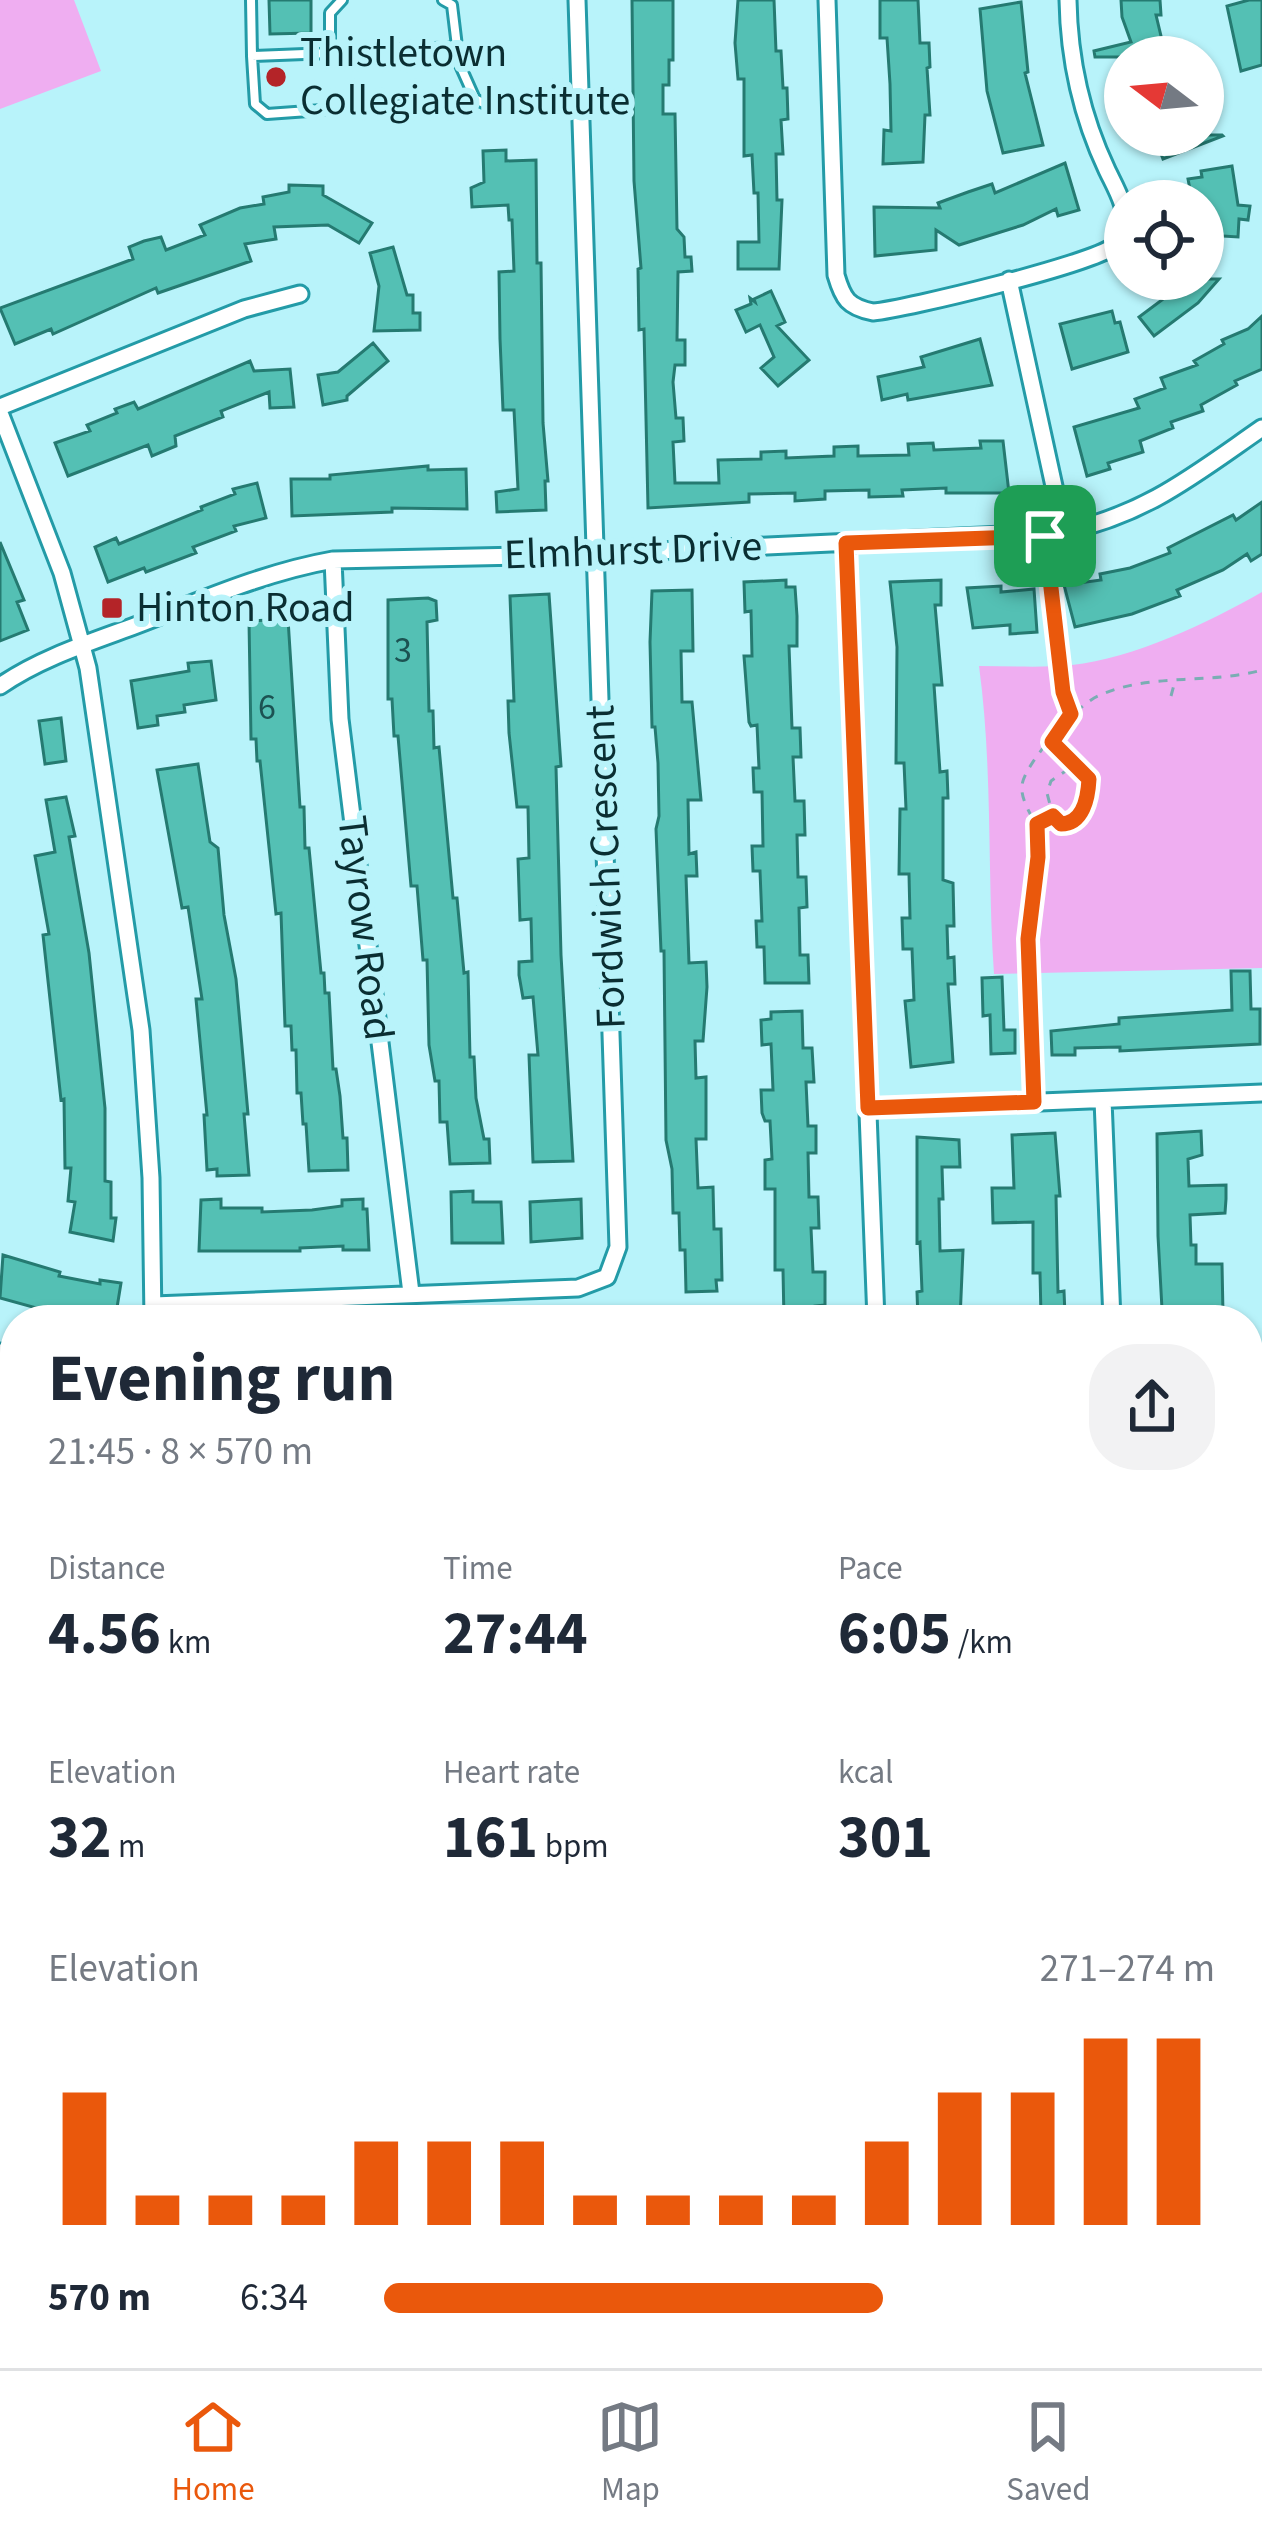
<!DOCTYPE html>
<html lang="en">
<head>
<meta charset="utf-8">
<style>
  :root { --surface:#fff; --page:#f2f2f3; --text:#1f2937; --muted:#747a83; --line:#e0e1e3; --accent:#ea580c }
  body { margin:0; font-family:"Source Sans 3",sans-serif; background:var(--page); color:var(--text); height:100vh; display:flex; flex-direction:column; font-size:45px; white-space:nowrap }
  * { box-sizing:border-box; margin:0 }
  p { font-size:39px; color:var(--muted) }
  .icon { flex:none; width:66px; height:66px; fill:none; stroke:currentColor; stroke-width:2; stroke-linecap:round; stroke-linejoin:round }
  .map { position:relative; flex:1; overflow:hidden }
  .side { position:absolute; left:0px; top:1305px; width:1263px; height:1065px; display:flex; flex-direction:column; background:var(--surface); border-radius:48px 48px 0 0; box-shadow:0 3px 9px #0004 }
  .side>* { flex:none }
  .needle { width:78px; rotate:286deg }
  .controls { position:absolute; left:1104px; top:36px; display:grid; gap:24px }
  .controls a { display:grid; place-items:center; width:120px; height:120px; border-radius:50%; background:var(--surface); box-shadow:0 3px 9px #0004; font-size:60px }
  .pin { position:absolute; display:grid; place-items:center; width:102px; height:102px; color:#fff; margin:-51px; border-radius:24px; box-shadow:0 6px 18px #0006 }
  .round { display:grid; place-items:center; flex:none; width:126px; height:126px; border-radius:48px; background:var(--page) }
  .summary { display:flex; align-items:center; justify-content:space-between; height:204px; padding:0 48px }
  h1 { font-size:66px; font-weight:700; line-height:90px }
  .figures { display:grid; grid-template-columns:repeat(3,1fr); gap:18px; height:204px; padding:12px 48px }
  .figures div { display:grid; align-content:center }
  .figures b { font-size:60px; font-weight:700 }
  .figures small { font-size:33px; font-weight:400 }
  .figures p { font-size:33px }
  .chart { height:336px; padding:24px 48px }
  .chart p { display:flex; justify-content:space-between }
  .chart svg { width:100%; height:216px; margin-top:12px; stroke:var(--accent); stroke-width:6 }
  ul { padding:0 48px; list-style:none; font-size:39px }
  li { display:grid; grid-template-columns:192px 144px 1fr; align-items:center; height:90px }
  li i { height:30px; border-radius:15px; background:var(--accent) }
  .tab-bar { display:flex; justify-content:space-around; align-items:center; height:168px; border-top:3px solid var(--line); background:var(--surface); font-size:33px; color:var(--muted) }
  .tab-bar a { display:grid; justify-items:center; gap:6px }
  .tab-bar .selected { color:var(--accent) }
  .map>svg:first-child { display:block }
  .green { fill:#efaef1 }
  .forest { fill:#de94e1 }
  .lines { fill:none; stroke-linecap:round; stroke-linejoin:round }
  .stream { stroke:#25d8e9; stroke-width:6 }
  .building { fill:#54c0b4; stroke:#257a71; stroke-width:3 }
  .lane-casing { stroke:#239ba7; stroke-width:14 }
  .street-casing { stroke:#239ba7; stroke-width:21 }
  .secondary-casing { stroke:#239ba7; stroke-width:27 }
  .path { stroke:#7aadb3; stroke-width:3; stroke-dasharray:9 9; stroke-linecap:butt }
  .lane { stroke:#fff; stroke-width:8 }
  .street { stroke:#fff; stroke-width:15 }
  .secondary { stroke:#fff; stroke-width:21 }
  .route-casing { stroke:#fff; stroke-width:24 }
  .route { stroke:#ea580c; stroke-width:15 }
  .poi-dot { fill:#b42428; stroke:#b8f3fa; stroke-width:4.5 }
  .labels { text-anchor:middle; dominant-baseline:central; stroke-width:12; stroke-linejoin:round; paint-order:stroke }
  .number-label { font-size:36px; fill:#1c5252 }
  .poi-label { font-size:42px; fill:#0a2e32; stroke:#b8f3fa; text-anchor:start }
  .street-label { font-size:42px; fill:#0a2e32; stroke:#b8f3fa }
</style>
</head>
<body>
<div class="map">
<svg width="1262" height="2368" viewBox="0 0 1262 2368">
  <rect width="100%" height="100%" fill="#b8f3fa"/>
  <path class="green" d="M0,0H74L101,71L0,109Z
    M1262,592V968L994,974C987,871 993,769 979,666C1010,666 1042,668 1072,665C1132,659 1210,622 1262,592Z"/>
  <path class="forest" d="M1260,2295L1262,2368H1196L1194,2355H1248V2296Z"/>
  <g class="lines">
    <path class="stream" d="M1248,2001L1262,1982
      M1221,2355L1223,2368"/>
  </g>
  <path class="building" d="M269,0H311V33L270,34Z
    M632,0H673V60H669V85H663V114H675L677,229L684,237L685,257H691L692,271L678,272L677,340H685V365H675L673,382L676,418H683L684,441L673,442L675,483H719L718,460L761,459V452L786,451V458L834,456V447L858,446V456L909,455L908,444L933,443L934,450L981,448L980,441H1003L1009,493H946V488L902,490L903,496L869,497V490L825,491V499L795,501V493L749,494V502L648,508L644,329L639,330L638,269L641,268L634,181Z
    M738,0H774L776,51H781L783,88H787L788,119L781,120L783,154H776L777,200H782L779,269H738V242H759L758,193H754L752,155L744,156V79H738L735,43Z
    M880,0H918L920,43H929L930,67L927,68L930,115H925L923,162L883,164L884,130L891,131L890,84L887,38H880Z
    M1121,0H1160L1161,15H1156L1166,57H1095L1094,51L1131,42L1122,17Z
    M1249,0H1262V65L1241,71L1227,6Z
    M1021,2L1028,72L1025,73L1043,145L1003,153L987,91L980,9Z
    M1154,135H1222L1223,136L1163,159Z
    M506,150V161L536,160L537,263H541L543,423L548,481H545L546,510L497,512L496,492L518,489L514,410H503L500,339L499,272L514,271L512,220H509L508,205L472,207L471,188L484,182L483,151Z
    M1065,163L1079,210L1058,216L1056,209L1023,225L959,245L936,230V250L875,256L874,207L940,208L938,203L968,192L992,184L995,193Z
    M1232,166L1238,205L1250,206L1248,220L1239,219L1238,237L1207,235L1203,198L1192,200L1188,179L1202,177L1201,171Z
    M289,185L323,186V195L372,223L359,243L328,225L274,227L276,239L245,244L251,261L158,293L156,288L53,334L51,329L15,344L0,308L133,259L129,247L144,241L161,237L166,250L205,235L200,225L240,208L264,204L263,197L289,192Z
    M393,247L407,295H413V313H420V330L374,331L379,286L370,253Z
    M1167,279H1219L1198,303L1154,336L1139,317L1178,288Z
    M771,291L785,322L777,326L809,360L778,386L761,368L774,357L760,325L746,332L736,310L751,304L750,298L755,302L754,299Z
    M1112,311L1115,323L1120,322L1128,352L1072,369L1060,324Z
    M1262,316V369L1235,381L1237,385L1201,405L1203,411L1171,422L1173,428L1140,441L1143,452L1108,463L1110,469L1087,476L1074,427L1139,408L1135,399L1165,388L1161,378L1197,365L1194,361L1224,344L1222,340L1248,329Z
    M980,339L992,385L908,400L907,394L882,400L878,377L924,367L921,357Z
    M373,343L388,361L347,396V400L323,405L318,375L338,372Z
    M250,361L254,371L290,369L294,407L270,408L269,392L221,411L223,417L175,436L176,446L152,456L148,445L68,476L55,443L90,431L87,425L117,413L115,409L134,402L138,409Z
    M428,466V470L466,469L467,509L392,508V512L292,516L291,479H330V475Z
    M257,483L266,518L234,526L236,531L193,547L196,553L146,572L144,568L108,582L95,547L116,538L119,544L202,510L201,507L235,494L233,489Z
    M1262,502V554L1251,561L1247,554L1223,570L1177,590L1180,596L1132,614L1075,627L1064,585L1101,580L1100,574L1130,568L1170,553L1168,548L1233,515L1236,520Z
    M0,542L24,600L17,602L28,630L0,641Z
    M786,580V587H795L797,616V646H789L792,728H800L801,757H793L795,801H804L805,835H797L798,877H806L807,907L799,908L800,955H808L809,983H765L764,947H757L756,921H762L760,871H753L752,846H763L762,792H754L753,768H759L757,725L751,726L749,722L744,656H752L751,611L745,612L744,582Z
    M941,580V605H935L942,685H934L940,772L947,771L948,798H943V880L953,883L954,926H947L948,958L954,957L955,984H948L953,1062L911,1067L905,1001L914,1000L912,949H903L902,918H910L909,874H899L900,809H906L904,763H896L897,647L890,582Z
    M1001,586V592L1034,589L1037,632L1010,634V625L973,628L967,588Z
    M692,590L693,651H681L682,702H692L701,800H688L689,854L696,852L697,876H686L689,963L706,962L707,987L703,1041H695L696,1078L706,1077V1139H696L698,1188L713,1187L714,1229H721L722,1280H716L717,1291L686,1292L685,1250H680L679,1213H673L672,1169L666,1140L664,951H661L656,829L659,816L658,763L655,727H652L650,642L652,591Z
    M549,594L561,766L556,767L561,955L573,1161L533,1162L529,1055H538L533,997L523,998L519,975V962L532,961L531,919L520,920L518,859L529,858L528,807H517L509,733L508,701H514L510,596Z
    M428,598L436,601L437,620L427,622L429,711H433L434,748L439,747L453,898H457L464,973L468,972L470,1057H474L476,1098L484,1139H489L490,1163L450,1164L447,1122H440L439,1081H435L429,1045L427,960H423L417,886H411L398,736H394L392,699H388V600Z
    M288,619L300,807H304L305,848H309L321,973H324L325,993H329L333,1069H336L340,1096L343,1138H347L348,1170L309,1171L306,1124H303L301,1093H297L296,1050H292L291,1026H285L281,913L276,914L260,761H257L256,739H251L249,621Z
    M211,661L216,700L184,705L185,712L157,716L158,725L138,728L131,681L189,671L188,663Z
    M61,718L66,761L45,764L39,721Z
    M198,764L210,842L218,848L224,915L236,979L248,1114H244L249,1175L217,1176V1169L207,1170L204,1115H207L196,999H202L188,907L182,908L157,770Z
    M66,797L75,836L69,837L89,953L105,1108V1181L111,1182V1218H116L113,1241L70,1232L75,1202L68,1201L71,1168H65L64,1099L61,1100L43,935L49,934L35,856L55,852L46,800Z
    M1231,971H1250L1251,1009H1260V1044L1120,1051V1047L1075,1048V1055H1052L1051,1031L1119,1024V1018L1232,1010Z
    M1002,977L1004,1030H1015V1053L991,1054L990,1015L983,1016L982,978Z
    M802,1011L803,1048H812L814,1082H806L808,1126H816V1153H808L809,1197H818L819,1228H811L813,1272H825V1305L815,1306L816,1320H784L783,1270H775V1189H765V1160L772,1159L770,1121H765L762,1113L761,1090H773L771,1044L762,1045L761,1020L771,1019V1012Z
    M1201,1131L1202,1155L1188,1159L1189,1186L1226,1185V1199L1225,1213L1190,1215L1191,1245H1196V1264H1222L1223,1314L1202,1315V1320H1169L1168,1309H1162L1158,1236L1157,1134Z
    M1055,1133L1060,1196H1056L1058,1292L1064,1291L1065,1315L1041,1316L1040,1273H1033V1222L993,1223L992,1188H1014L1012,1135Z
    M917,1137L959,1140L960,1167H942L943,1199H939L940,1251L963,1250L960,1320H918L917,1292L922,1291L920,1242L917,1243Z
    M473,1191V1202H501L503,1243H452L451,1192Z
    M221,1199V1208H262V1212L312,1210L342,1206V1200L363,1199V1209H367L369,1250H343V1246L300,1248V1251H199L201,1200Z
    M581,1199L582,1238L531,1242L530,1202Z
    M3,1255L60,1272L59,1276L100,1284V1280L121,1283L115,1320H61L62,1315L0,1298Z
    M1262,1774V1882L1248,1871V1794Z"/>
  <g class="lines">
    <g class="lane-casing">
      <path id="lane" d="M251,0L252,56L330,53V13L342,0
        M443,0L452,5L459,63L475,99L498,110H579
        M330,53L456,47
        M252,56L255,104L267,114L475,99
        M1057,2355V2368
        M1183,2355L1185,2368"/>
    </g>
    <g class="street-casing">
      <path id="street" d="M827,0L836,275C843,299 848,307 873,312C906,309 1092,264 1114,246C1115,245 1123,234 1124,231C1130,211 1115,187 1107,170C1081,115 1069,61 1068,0
        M1009,280L1064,532
        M0,407L244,309L300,294
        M0,413L62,573L88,668L141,1030L151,1178L153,1320
        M846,543L876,1320
        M333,560L340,719L411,1293
        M0,686C40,658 91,642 137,625C202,600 265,572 333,560L575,555L1064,532C1147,514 1194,475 1262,428
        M1103,1100L1112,1320
        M868,1109L1262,1093
        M154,1305L578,1288L607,1277L618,1247L577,0
        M0,1352L15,1356
        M1248,1698L1262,1675
        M683,2355L684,2368"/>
    </g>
    <g class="secondary-casing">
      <path id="secondary" d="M1248,2253L1262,2252
        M0,2329L15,2328"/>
    </g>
    <path class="path" d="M1047,550L1063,692L1071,712
      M1171,696L1175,681
      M1053,743L1071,763
      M1039,822L1053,816C1080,838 1093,792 1085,771L1073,766L1051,781L1047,793L1053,816
      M1034,1086C1031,1038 1027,987 1028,938C1029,904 1038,871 1037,837C1037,818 1020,804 1022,785C1025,763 1077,705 1098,696C1150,672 1209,685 1262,670
      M1248,2034L1262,2017
      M940,2355V2368
      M1110,2355V2364
      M910,2367L940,2365L950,2355
      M1137,2368L1138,2355"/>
    <use href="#lane" class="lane"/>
    <use href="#street" class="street"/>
    <use href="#secondary" class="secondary"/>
  </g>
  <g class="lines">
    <g class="route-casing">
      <path id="route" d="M1045,536L1063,692L1071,714L1052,742L1089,779C1088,798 1083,824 1061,824L1053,816L1037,824L1038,857L1028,939L1034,1102L868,1108L846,543Z"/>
    </g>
    <use href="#route" class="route"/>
  </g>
  <g class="poi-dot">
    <circle cx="276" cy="77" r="12"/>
    <rect x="100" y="596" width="24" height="24" rx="6"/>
  </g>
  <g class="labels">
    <g class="number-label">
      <text x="403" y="650">3</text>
      <text x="267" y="707">6</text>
    </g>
    <g class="poi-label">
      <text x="300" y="53">Thistletown<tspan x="300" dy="48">Collegiate Institute</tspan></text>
      <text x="136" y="608">Hinton Road</text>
    </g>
    <g class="street-label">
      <text transform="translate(633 551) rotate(-2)">Elmhurst Drive</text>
      <text transform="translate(606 867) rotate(-92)">Fordwich Crescent</text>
      <text transform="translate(365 928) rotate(83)">Tayrow Road</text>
    </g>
  </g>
</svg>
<div class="controls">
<a><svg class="needle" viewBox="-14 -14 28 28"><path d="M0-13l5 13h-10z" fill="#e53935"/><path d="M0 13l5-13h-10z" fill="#747a83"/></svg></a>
<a><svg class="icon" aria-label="locate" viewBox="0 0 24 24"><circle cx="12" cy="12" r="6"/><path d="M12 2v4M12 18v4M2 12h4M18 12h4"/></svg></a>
</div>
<div class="pin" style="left:1045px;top:536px;background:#1e9e55"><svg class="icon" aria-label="arrive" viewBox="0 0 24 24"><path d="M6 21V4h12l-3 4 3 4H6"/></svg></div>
<section class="side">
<div class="summary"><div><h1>Evening run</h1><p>21:45 · 8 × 570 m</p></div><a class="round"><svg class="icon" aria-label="share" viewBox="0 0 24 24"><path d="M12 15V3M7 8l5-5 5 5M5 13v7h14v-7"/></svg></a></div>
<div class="figures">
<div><p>Distance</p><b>4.56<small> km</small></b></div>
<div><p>Time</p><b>27:44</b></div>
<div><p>Pace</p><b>6:05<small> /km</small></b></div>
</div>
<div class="figures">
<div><p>Elevation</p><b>32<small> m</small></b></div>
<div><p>Heart rate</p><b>161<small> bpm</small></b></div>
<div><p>kcal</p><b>301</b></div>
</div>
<div class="chart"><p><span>Elevation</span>271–274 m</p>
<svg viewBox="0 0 160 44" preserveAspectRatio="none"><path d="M5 44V17M15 44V38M25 44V38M35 44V38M45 44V27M55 44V27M65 44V27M75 44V38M85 44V38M95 44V38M105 44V38M115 44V27M125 44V17M135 44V17M145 44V6M155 44V6"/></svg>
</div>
<ul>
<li><b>570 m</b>6:34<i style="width:60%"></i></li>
</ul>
</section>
</div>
<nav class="tab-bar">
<a class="selected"><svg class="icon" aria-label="home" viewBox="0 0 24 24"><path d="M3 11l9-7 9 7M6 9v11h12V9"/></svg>Home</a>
<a><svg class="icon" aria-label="map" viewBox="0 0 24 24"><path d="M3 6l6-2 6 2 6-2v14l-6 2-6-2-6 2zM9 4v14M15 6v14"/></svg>Map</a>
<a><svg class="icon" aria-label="saved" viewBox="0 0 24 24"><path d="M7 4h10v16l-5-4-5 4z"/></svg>Saved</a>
</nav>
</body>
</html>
